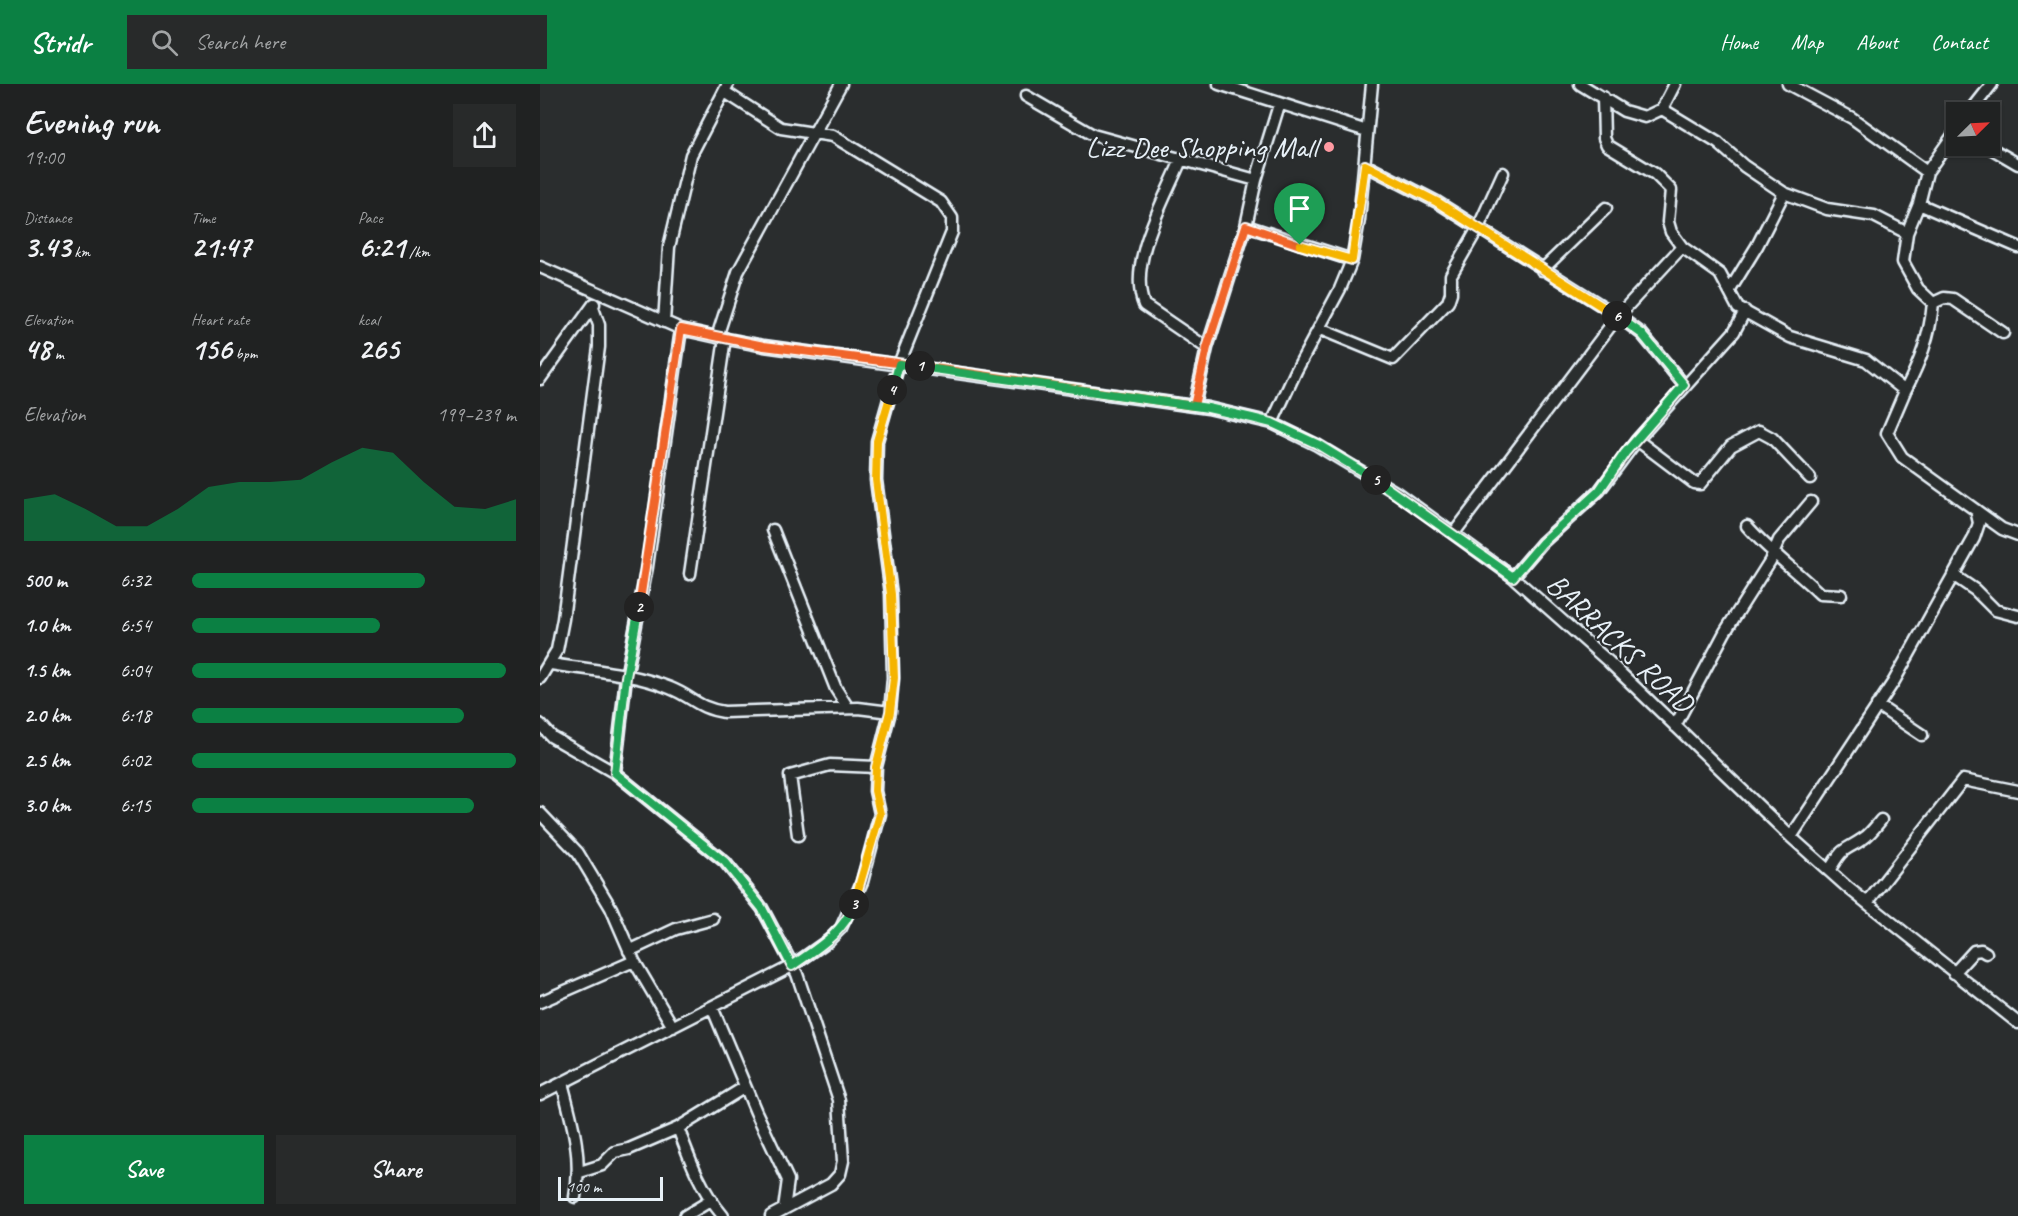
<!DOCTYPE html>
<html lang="en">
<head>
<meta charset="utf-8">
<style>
  :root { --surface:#202222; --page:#282a2a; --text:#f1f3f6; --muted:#a2a4a5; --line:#3d3f40; --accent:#0b8043 }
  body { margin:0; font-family:Caveat,sans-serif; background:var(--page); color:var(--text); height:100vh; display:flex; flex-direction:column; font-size:22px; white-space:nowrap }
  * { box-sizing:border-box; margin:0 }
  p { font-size:20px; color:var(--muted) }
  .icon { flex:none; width:33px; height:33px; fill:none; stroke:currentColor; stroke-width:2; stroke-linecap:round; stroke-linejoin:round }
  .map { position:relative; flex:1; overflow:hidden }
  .drawer { display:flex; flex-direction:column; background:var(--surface); width:540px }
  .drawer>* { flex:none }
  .needle { width:39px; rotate:66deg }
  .controls { position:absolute; left:1406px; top:18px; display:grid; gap:12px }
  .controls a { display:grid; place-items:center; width:54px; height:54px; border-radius:0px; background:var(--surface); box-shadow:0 2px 4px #0004,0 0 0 2px var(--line); font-size:30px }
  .scale { position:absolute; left:18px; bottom:15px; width:105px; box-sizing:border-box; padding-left:6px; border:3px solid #e8f1f8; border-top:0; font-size:16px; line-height:21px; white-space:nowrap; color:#e8f1f8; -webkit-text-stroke:4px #2a2d2e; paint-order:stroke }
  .pin { position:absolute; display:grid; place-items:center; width:51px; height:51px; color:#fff; margin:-62px -26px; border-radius:50% 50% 50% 0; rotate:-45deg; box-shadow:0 0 6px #0007 }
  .pin .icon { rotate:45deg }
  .km { position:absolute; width:30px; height:30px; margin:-15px; border-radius:50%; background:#222; color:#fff; font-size:16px; line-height:30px; text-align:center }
  .round { display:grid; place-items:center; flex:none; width:63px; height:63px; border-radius:0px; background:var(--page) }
  .summary { display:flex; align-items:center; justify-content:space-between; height:102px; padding:0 24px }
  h1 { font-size:33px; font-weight:800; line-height:45px }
  .stats { display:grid; grid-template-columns:repeat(3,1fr); gap:9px; height:102px; padding:6px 24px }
  .stats div { display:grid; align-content:center }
  .stats b { font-size:30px; font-weight:800 }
  .stats small { font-size:16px; font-weight:400 }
  .stats p { font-size:16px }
  .chart { height:168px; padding:12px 24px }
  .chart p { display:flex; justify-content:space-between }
  .chart svg { width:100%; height:108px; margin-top:6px; fill:var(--accent); opacity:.7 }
  .button { display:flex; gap:12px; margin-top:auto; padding:12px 24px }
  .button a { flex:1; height:69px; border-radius:0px; background:var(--accent); color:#fff; font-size:24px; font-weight:800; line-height:69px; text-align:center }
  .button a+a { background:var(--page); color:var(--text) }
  ul { padding:0 24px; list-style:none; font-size:20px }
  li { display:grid; grid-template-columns:96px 72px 1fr; align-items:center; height:45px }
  li i { height:15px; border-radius:8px; background:var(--accent) }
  header { display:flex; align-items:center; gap:36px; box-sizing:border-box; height:84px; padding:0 30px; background:var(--accent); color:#fff }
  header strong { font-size:28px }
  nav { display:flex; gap:33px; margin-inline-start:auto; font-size:21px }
  .search { width:420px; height:54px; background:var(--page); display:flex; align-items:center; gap:15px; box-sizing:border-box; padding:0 21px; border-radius:0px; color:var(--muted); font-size:22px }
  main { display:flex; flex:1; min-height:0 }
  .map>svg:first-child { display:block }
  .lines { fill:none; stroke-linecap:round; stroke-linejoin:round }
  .minor-casing { stroke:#e8f1f8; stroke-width:15 }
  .minor { stroke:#2a2d2e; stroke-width:10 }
  .split-1-casing { stroke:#fff; stroke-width:12 }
  .split-2-casing { stroke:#fff; stroke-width:12 }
  .split-3-casing { stroke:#fff; stroke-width:12 }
  .split-4-casing { stroke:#fff; stroke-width:12 }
  .split-5-casing { stroke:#fff; stroke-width:12 }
  .split-6-casing { stroke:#fff; stroke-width:12 }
  .split-7-casing { stroke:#fff; stroke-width:12 }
  .split-1 { stroke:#f0652b; stroke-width:8 }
  .split-2 { stroke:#f0652b; stroke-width:8 }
  .split-3 { stroke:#22a559; stroke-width:8 }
  .split-4 { stroke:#f5b400; stroke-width:8 }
  .split-5 { stroke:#22a559; stroke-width:8 }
  .split-6 { stroke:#22a559; stroke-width:8 }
  .split-7 { stroke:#f5b400; stroke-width:8 }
  .poi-dot { fill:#ff9aa2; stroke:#2a2d2e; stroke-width:2 }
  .labels { text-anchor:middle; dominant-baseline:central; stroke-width:4.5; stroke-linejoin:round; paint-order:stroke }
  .poi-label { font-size:30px; fill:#e8f1f8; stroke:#2a2d2e; text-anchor:end }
  .street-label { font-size:30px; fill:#e8f1f8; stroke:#2a2d2e }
</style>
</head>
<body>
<header>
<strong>Stridr</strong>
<div class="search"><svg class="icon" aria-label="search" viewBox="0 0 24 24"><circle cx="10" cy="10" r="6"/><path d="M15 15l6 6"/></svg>Search here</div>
<nav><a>Home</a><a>Map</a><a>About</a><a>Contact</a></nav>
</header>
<main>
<section class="drawer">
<div class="summary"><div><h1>Evening run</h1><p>19:00</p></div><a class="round"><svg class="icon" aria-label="share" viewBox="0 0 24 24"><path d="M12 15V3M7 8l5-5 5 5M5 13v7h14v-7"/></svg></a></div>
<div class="stats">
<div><p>Distance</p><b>3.43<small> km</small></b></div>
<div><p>Time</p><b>21:47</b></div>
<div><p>Pace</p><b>6:21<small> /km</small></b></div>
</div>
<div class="stats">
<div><p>Elevation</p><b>48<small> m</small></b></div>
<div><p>Heart rate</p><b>156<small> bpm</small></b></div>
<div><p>kcal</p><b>265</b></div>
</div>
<div class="chart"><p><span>Elevation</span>199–239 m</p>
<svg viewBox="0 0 160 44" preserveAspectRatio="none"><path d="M0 44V27L10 25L20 31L30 38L40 38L50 31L60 22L70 20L80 20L90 19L100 12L110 6L120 8L130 20L140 30L150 31L160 27V44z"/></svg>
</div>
<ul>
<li><b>500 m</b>6:32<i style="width:72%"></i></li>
<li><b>1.0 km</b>6:54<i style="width:58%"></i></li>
<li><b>1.5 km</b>6:04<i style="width:97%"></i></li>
<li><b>2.0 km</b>6:18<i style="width:84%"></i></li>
<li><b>2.5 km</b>6:02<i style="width:100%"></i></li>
<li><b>3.0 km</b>6:15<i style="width:87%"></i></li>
</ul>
<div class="button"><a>Save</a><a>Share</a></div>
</section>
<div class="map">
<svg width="1478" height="1132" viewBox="0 0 1478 1132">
  <rect width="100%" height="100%" fill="#2a2d2e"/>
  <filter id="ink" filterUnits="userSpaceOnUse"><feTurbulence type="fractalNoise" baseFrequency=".0167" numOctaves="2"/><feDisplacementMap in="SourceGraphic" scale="12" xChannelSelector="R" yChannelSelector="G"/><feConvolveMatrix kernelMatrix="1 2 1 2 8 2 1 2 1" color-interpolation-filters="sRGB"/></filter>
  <g filter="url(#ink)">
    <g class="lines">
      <g class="minor-casing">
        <path id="minor" d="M679,0L827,47
          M1040,0L1084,27L1105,33L1122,25L1135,0
          M1248,0L1312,34L1387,88
          M486,12L553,51L716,96
          M1063,13L1064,54L1067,61L1115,90L1131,106L1128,138L1131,148L1142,163L1180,190L1198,224L1250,253L1326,276L1365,307C1380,278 1390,252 1393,219L1378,205L1363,178L1367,149L1379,120L1387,88L1416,47
          M1122,25L1178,59L1204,82L1244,109L1287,125L1334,132L1367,149
          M1430,28L1452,0
          M1447,62L1478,80
          M641,76C625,115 587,178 604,221L667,264
          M825,81L897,118L1078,232L1102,250L1144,301
          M1379,120L1478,163
          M706,142L812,176
          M0,183L141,245L177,253L224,262L668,324L732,339L777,361L857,409L973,493L1069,578L1251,753L1307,803L1478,939
          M1002,186L1066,124
          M1190,206L1217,162L1244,109
          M1393,219L1404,214L1413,215L1463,249
          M124,238L129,163L151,71L188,0
          M780,245L853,275L908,218L911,209V191L938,144L963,89
          M177,253L198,188L301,0
          M0,295L54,220
          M1365,307L1347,349L1362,373L1462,445L1478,451
          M654,322L667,264L706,142L716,96L739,21
          M732,339L756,287L800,205L812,176L819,136L832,0
          M1097,356L1154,399L1160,400L1191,362L1219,347L1232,354L1270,394
          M1207,442C1230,468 1255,486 1280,510L1301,511
          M233,446L296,605L308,624
          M914,449L1078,232L1142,163
          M150,490L185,254
          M1413,491L1435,506L1455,526L1478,532
          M973,493L1002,459L1059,407L1097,356L1194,248L1205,227
          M11,580C49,586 93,589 130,604C153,613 157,624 184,628L318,624L350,628
          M0,594L17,566L23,535L59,263V241L53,224
          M1337,621L1382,651
          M0,640L12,653L75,689L185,778L222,824L257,890L299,1016L303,1077L300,1090L291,1100L231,1132
          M1135,642L1185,548L1230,477L1239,456L1271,418
          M75,689L86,593L107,483L141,245
          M0,729L38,769L71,824L94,877L133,943
          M258,751L250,692L290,681L336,683
          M1251,753L1354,597L1434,454L1439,439L1436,426
          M1289,787C1304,761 1302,769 1324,754C1330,750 1336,742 1341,736
          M1327,819L1423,696L1478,707
          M89,867L136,845L173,835
          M1414,889L1434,867L1441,866L1446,869
          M0,918L94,877
          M172,923L216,1028L248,1096L244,1125
          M22,999C32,1037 43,1073 35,1113
          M0,1010L252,882L289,856L301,844L322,798L340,730L335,707L336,683L350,628L353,594L351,510L336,396L337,357L359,280L412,148V134L401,118L293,52L241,44L185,8
          M138,1044C150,1076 161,1106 183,1132
          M40,1088L62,1081L75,1068L89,1065L138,1044L205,1003
          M145,1132L170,1117"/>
      </g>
      <use href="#minor" class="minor"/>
    </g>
  </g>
  <g class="lines" filter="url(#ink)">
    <g class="split-1-casing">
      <path id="split-1" d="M380,282L654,322L667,264L706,142L760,161"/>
    </g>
    <g class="split-2-casing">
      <path id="split-2" d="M99,523L141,245L224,262L380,282"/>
    </g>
    <g class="split-3-casing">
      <path id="split-3" d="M99,523L86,593L75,689L185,778L222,824L252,882C277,864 303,850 314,820"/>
    </g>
    <g class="split-4-casing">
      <path id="split-4" d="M314,820L340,730L335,707L336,683L350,628L354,594L351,510L336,396L337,357L352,306"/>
    </g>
    <g class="split-5-casing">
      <path id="split-5" d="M352,306L359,280L668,324L712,334L732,339L777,360L836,396"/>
    </g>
    <g class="split-6-casing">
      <path id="split-6" d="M836,396L973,493L1002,459L1059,407L1085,369L1144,301L1102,250L1077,232"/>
    </g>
    <g class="split-7-casing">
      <path id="split-7" d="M760,161L812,176L825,81L897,118L1077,232"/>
    </g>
    <use href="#split-1" class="split-1"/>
    <use href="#split-2" class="split-2"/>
    <use href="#split-3" class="split-3"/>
    <use href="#split-4" class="split-4"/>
    <use href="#split-5" class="split-5"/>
    <use href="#split-6" class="split-6"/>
    <use href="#split-7" class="split-7"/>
  </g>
  <circle class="poi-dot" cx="789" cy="63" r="6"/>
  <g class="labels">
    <g class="poi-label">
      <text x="777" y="63">Lizz Dee Shopping Mall</text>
    </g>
    <g class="street-label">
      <text transform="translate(1080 559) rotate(43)">BARRACKS ROAD</text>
    </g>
  </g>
</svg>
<div class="controls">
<a><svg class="needle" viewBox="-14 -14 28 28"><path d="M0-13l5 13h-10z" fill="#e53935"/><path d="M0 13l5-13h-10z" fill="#a2a4a5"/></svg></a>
</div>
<div class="scale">100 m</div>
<div class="pin" style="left:760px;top:161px;background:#1e9e55"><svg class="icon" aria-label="arrive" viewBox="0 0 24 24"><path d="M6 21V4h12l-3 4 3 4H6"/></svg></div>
<b class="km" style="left:380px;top:282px">1</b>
<b class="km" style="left:99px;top:523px">2</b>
<b class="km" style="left:314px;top:820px">3</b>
<b class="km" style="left:352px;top:306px">4</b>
<b class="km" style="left:836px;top:396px">5</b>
<b class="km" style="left:1077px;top:232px">6</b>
</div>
</main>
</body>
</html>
